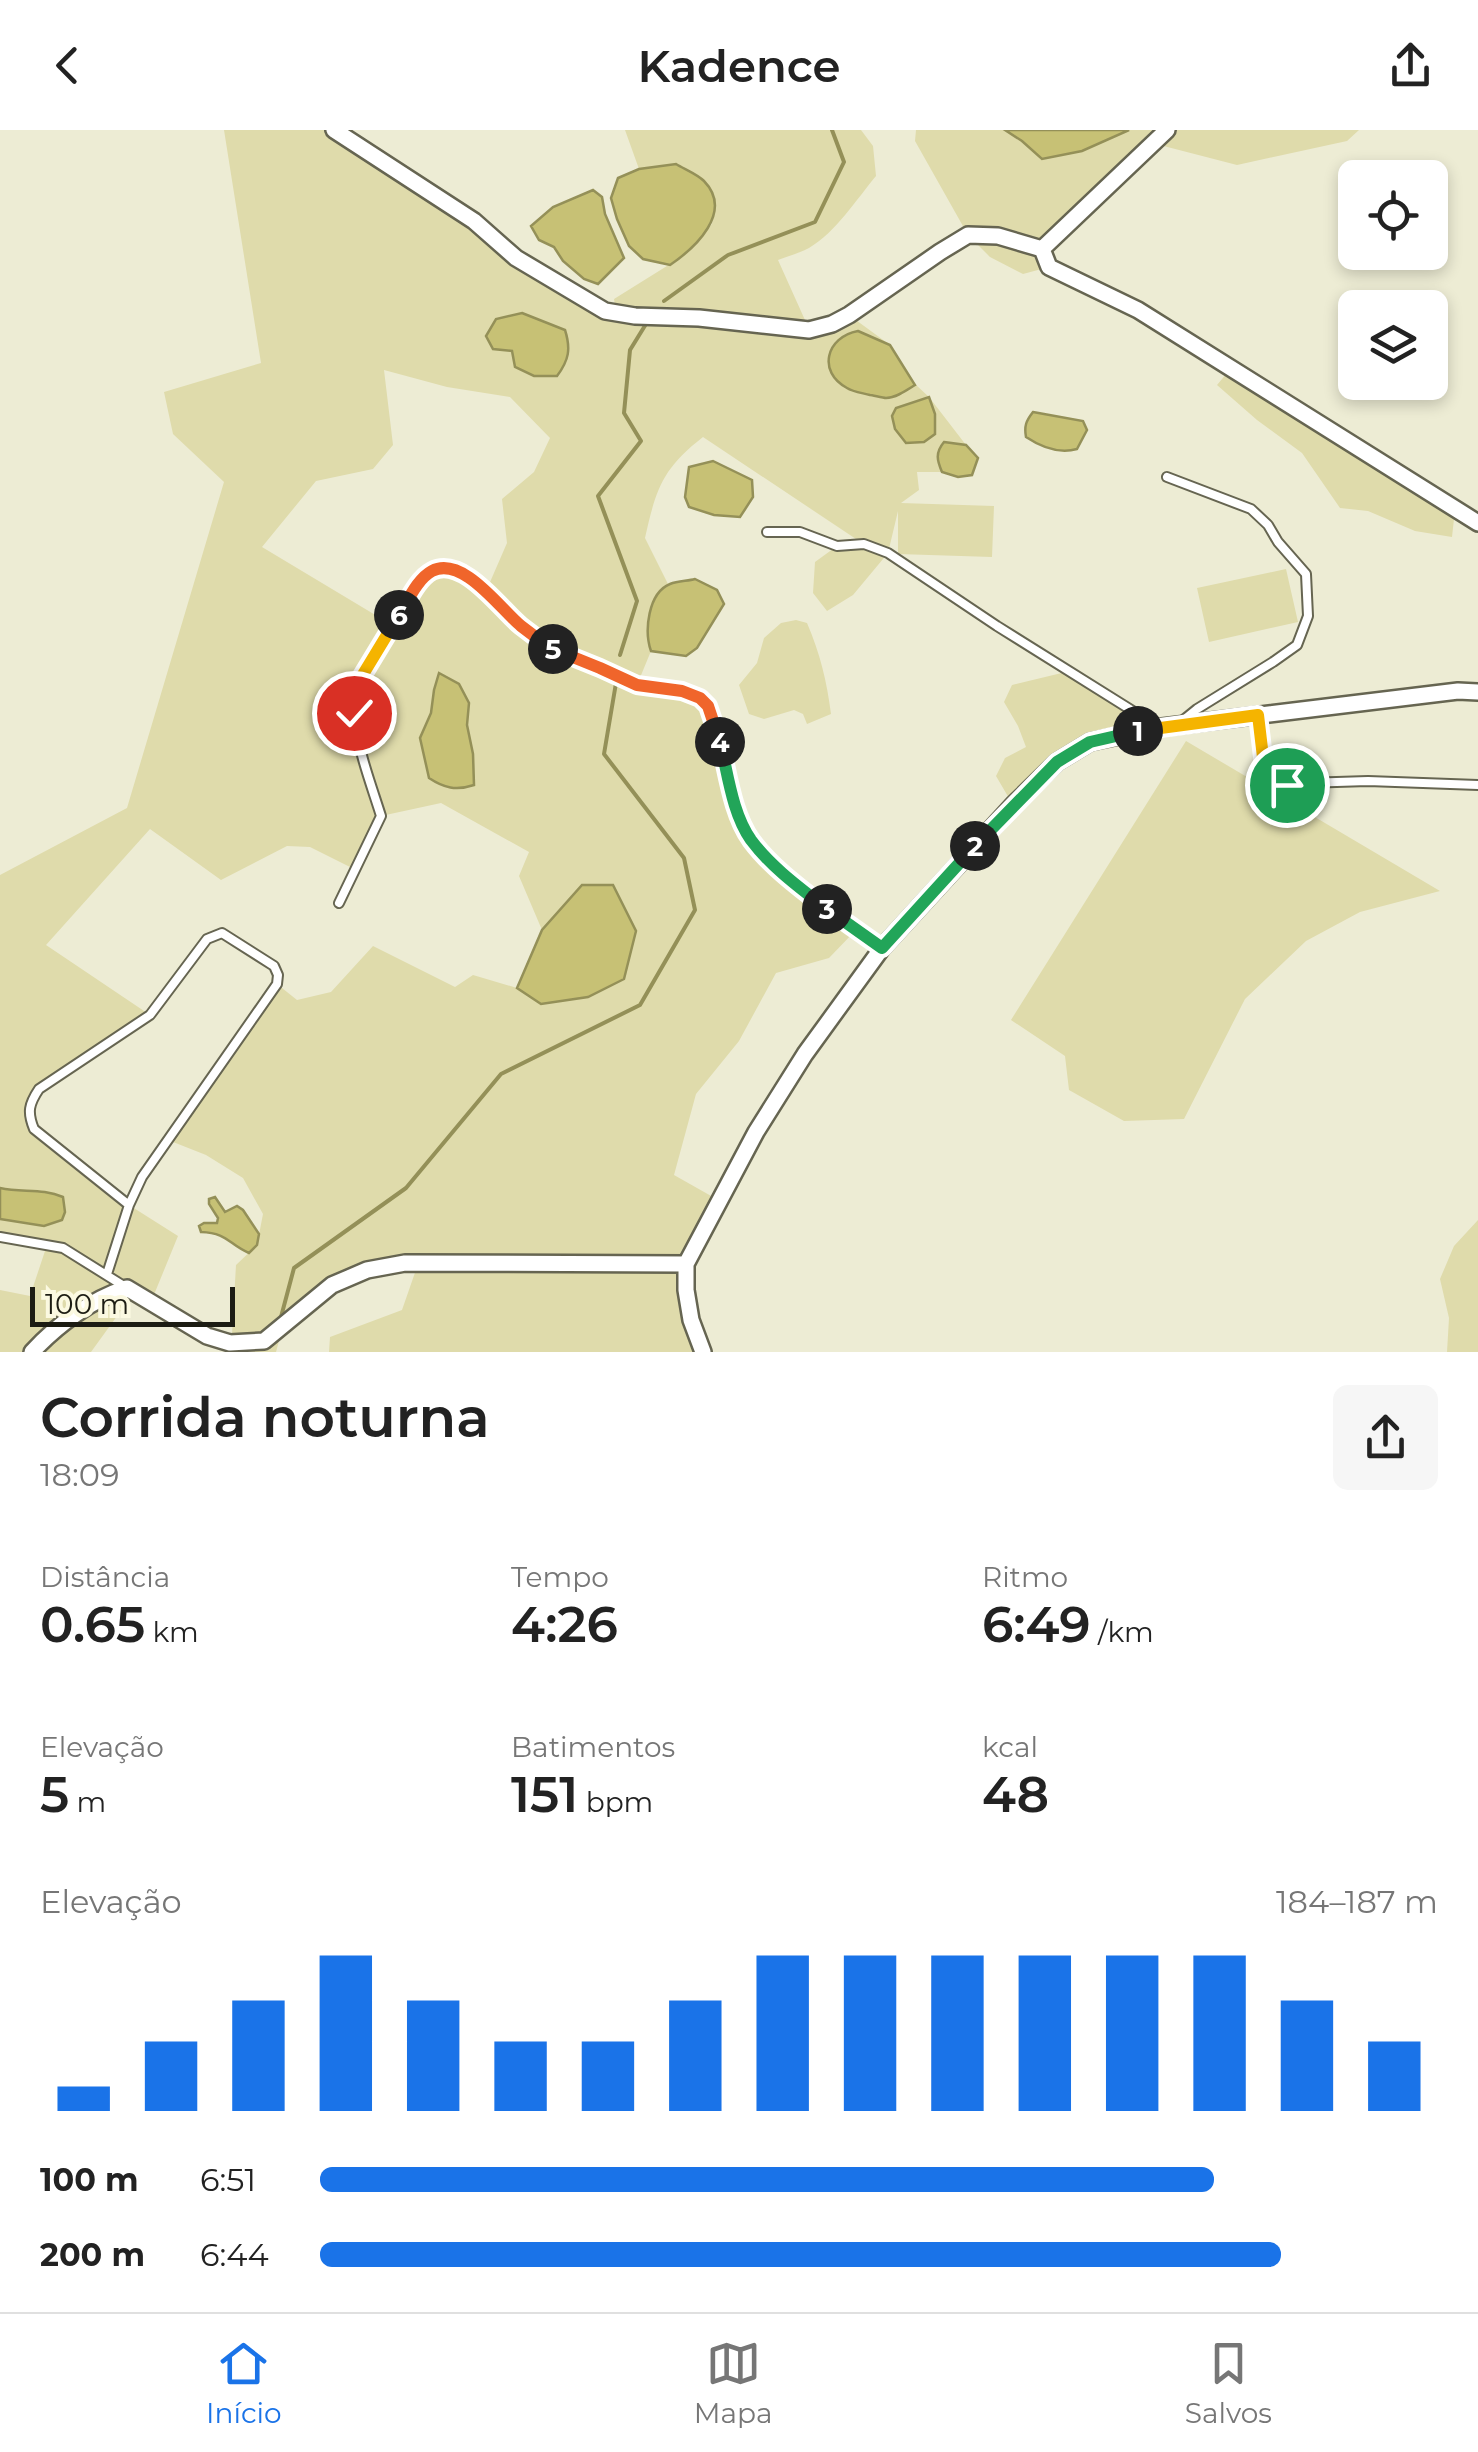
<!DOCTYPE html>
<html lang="pt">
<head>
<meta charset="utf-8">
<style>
  :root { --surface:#fff; --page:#f6f6f6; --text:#222; --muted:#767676; --line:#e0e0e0; --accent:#1a73e8 }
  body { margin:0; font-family:Montserrat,sans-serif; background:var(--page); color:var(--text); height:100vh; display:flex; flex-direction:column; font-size:38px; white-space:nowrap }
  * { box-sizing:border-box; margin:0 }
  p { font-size:32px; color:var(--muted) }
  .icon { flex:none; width:55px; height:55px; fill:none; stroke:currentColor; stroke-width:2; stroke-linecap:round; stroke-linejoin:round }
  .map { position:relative; height:1222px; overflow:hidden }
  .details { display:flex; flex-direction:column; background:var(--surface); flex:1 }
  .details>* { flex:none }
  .controls { position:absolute; left:1338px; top:30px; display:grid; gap:20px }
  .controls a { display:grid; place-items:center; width:110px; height:110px; border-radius:15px; background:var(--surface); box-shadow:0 5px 15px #0003; font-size:50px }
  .scale { position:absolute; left:30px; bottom:25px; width:205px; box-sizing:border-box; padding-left:10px; border:5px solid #1c1c13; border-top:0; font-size:28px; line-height:35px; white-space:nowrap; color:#1c1c13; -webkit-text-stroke:8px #fbf9e1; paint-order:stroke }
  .pin { position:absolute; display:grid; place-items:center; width:85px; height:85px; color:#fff; margin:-42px; border:5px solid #fff; border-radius:50%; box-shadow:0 2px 10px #0007 }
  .km { position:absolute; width:50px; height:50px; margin:-25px; border-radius:50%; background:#222; color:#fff; font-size:28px; line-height:50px; text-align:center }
  .round { display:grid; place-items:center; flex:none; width:105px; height:105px; border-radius:15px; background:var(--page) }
  .summary { display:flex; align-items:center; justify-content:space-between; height:170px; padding:0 40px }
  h1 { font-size:55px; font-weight:600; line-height:75px }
  .metrics { display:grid; grid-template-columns:repeat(3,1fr); gap:15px; height:170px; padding:10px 40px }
  .metrics div { display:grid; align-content:center }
  .metrics b { font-size:50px; font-weight:600 }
  .metrics small { font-size:28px; font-weight:400 }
  .metrics p { font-size:28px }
  .chart { height:280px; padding:20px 40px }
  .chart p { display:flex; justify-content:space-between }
  .chart svg { width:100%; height:180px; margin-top:10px; stroke:var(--accent); stroke-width:6 }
  ul { padding:0 40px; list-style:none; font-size:32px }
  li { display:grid; grid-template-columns:160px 120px 1fr; align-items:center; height:75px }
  li i { height:25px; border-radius:12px; background:var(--accent) }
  header { display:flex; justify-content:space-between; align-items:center; height:130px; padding:0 40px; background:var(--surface); font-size:45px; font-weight:600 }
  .menu { display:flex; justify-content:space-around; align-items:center; height:140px; border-top:2px solid var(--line); background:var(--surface); font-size:28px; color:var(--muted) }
  .menu a { display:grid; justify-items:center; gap:5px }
  .menu .active { color:var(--accent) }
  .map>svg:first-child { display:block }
  .green { fill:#dfdbab; fill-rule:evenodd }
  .water { fill:#c7c175; stroke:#949058; stroke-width:2.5 }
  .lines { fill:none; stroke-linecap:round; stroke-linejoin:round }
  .stream { stroke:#949058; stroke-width:4 }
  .service-casing { stroke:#666551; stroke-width:12 }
  .minor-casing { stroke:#666551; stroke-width:20 }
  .service { stroke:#fff; stroke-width:8 }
  .minor { stroke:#fff; stroke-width:15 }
  .split-1-casing { stroke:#fff; stroke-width:20 }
  .split-2-casing { stroke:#fff; stroke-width:20 }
  .split-3-casing { stroke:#fff; stroke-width:20 }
  .split-4-casing { stroke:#fff; stroke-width:20 }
  .split-5-casing { stroke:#fff; stroke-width:20 }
  .split-6-casing { stroke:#fff; stroke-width:20 }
  .split-7-casing { stroke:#fff; stroke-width:20 }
  .split-1 { stroke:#f5b400; stroke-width:12 }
  .split-2 { stroke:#22a559; stroke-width:12 }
  .split-3 { stroke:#22a559; stroke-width:12 }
  .split-4 { stroke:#22a559; stroke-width:12 }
  .split-5 { stroke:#f0652b; stroke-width:12 }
  .split-6 { stroke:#f0652b; stroke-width:12 }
  .split-7 { stroke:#f5b400; stroke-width:12 }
</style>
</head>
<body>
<header><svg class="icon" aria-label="back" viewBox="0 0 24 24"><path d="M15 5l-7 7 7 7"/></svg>Kadence<svg class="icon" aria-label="share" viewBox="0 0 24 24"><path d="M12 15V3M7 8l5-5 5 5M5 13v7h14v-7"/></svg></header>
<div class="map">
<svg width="1478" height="1222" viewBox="0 0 1478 1222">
  <rect width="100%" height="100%" fill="#edecd4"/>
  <path class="green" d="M224,0H334L516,128L616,182L614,169L683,126L712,94L715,72L704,51L676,34L639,39L625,0H861L873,16L876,46C856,70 836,102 809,118C800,123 788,126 778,130L809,199L849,185L890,215L915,254L929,267L966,315L944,312L937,330L942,342H917L919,360L901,373L994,376L992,427L898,424V381L888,423L853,465L827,481L813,463L815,432L837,416L862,413L703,307C662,339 656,359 645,408L668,454L656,465L647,510L651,521L637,555L682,561L707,576C721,623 730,673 757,714C779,750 822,775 855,801L829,828L776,843L739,911L696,964L674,1045L720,1071L686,1134L703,1222H329L330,1207L402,1180L418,1134L367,1140L283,1196L276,1222H231L236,1135L257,1115L263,1084L243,1048L206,1025L168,1010L277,854L297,870L331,862L373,816L455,857L473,845L517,858L541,874L582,755L542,800L519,746L529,722L441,673L381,686L356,740L310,717L287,716L221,750L150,699L46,815L150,885L39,958L30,972L34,999L129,1075L178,1106L151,1172L139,1165L125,1175L91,1222H45L40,1214L32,1222H0V1160L30,1166L47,1115L0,1107V1089L19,1091L63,1067C42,1058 22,1063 0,1058V745L127,678L224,352L173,304L164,262L261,233ZM384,240L447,257L510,267L550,308L534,342L502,369L507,413L487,459L453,440L429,442L392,495L262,417L316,351L373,339L393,315Z
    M916,0H1005L1022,11L1043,29L1082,21L1129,0H1359L1347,11L1237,35L1152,13L1042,119L1049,137L1023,144L990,127L968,105L915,11Z
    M1232,237L1455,380L1452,407L1415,401L1368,381L1340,378L1302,323L1257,290L1217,255Z
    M1286,439L1298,492L1209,512L1197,458Z
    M796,490L807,493C820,523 827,552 831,584L807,594L803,584L794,580L764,589L749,584L739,555L757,533L764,508L781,493Z
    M1070,541L1136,583L1147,599L1090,612L1013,675L996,646L1005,628L1026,617L1018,596L1004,572L1012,555Z
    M1186,611L1440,761L1360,782L1306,811L1245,869L1184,989L1124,991L1069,960L1065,926L1011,890Z
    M1478,1090V1222H1447L1449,1188L1440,1149L1454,1116Z"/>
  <path class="water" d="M1005,0H1129L1082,21L1042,29L1022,11Z
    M676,34C684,39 697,44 704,51C734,82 695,118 670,135L643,129L629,116L617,89L611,68L618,48L639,39Z
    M593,60L602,67L605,84L624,128L598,154L584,149L563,131L554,117L539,110L531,96L553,77Z
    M522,183L565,200C571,219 569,230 557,246H534L515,237L512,221L493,219L486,206L496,189Z
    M858,201L890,215L915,255C907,260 896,268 886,268C883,268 872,265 870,265C863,263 853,262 847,258C817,242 826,207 858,201Z
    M929,267L935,284V304L924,312L906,313L895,299L892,286L896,278Z
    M1033,282L1083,291L1087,300L1077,319C1059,324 1041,317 1026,307C1024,296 1026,291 1033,282Z
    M944,312L966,315L978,328L972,345L958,347L942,342C937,330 935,323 944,312Z
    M713,331L752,350L753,367L740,387L714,385L689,377L685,367L689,337Z
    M695,449L717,460L724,474L697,518L686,526L651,521C644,501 648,463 670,454C678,451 688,451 695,449Z
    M439,543L459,554L469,573L467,595L473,624L474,655C456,661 444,658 429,648L420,608L431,583L434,560Z
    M582,755H613L636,801L624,849L588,867L541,874L517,858L542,800Z
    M0,1058C22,1063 42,1058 63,1067L65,1082L62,1090L44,1096L0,1089Z
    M215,1067L225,1082L237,1076L243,1080L259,1104L257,1115L249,1123C228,1114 228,1103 201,1102L199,1096L204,1093H217L218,1088L209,1074V1069Z"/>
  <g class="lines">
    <path class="stream" d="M664,171L728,125L815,92L844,32L832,0
      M620,525L637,471L598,366L641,311L624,283L630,220L646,194
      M281,1187L294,1138L406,1058L501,944L640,875L695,780L684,728L604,624L616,553"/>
    <g class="service-casing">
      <path id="service" d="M1167,347L1251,379L1268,395L1278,412L1306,444L1308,486L1297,515L1273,532L1197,579L1181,592
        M767,402H800L837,416L864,414L888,423L997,496L1136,583L1147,599
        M1257,585L1265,644L1273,654L1368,651L1478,655
        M339,773L381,686C371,654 358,621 355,588C351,540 397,487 422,449L437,439L453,440L487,460L519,495L551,519L600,538L637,555L682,561L700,569L707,576L718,602L735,672L750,708L789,749L855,801L882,818
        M0,1107L63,1118L127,1158
        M107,1144L129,1075L142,1047L277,854L278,845L274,836L222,803L207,809L150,885L39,959C29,974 27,982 34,999L129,1075"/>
    </g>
    <g class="minor-casing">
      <path id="minor" d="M334,0L474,91L516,128L605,181L635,186L699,188L809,200L832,194L849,185L940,122L968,105L998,106L1042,119L1049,137L1138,180L1478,393
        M1042,119L1167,0
        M32,1222C57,1195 92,1169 127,1158L207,1206L230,1213L264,1211L332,1155L367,1140L405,1133L686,1134
        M703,1222L691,1190L686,1160V1134L756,1002L805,924L882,818L1013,675L1057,632L1090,612L1162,597L1458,561L1478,562"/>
    </g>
    <use href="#service" class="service"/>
    <use href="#minor" class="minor"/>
  </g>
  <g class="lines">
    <g class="split-1-casing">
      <path id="split-1" d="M1138,601L1258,585L1265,644L1274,654L1287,655"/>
    </g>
    <g class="split-2-casing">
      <path id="split-2" d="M975,716L1057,632L1090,612L1138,601"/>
    </g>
    <g class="split-3-casing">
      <path id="split-3" d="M827,779L882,818L975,716"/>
    </g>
    <g class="split-4-casing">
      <path id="split-4" d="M720,612C728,644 732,683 751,710C771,737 800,758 827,779"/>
    </g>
    <g class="split-5-casing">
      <path id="split-5" d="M553,519L600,538L637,555L682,561L700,568L708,576L720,612"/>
    </g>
    <g class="split-6-casing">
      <path id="split-6" d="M399,485C408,471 417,449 432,441C463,425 501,480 521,496C531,504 542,512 553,519"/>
    </g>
    <g class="split-7-casing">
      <path id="split-7" d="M354,583L359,551L399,485"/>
    </g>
    <use href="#split-1" class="split-1"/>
    <use href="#split-2" class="split-2"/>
    <use href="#split-3" class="split-3"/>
    <use href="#split-4" class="split-4"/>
    <use href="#split-5" class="split-5"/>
    <use href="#split-6" class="split-6"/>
    <use href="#split-7" class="split-7"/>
  </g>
</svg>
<div class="controls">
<a><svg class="icon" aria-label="locate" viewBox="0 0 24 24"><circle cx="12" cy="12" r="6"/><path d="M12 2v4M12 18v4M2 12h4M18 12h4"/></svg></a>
<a><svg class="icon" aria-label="layers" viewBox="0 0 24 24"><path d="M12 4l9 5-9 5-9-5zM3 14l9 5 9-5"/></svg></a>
</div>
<div class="scale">100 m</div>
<div class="pin" style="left:1287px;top:655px;background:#1e9e55"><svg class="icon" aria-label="arrive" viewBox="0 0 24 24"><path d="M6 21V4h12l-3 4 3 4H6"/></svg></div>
<div class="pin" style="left:354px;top:583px;background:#d93025"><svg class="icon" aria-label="check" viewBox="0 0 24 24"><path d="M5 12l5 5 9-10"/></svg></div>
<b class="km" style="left:1138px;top:601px">1</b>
<b class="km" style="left:975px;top:716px">2</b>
<b class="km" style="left:827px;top:779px">3</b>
<b class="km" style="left:720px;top:612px">4</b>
<b class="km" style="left:553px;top:519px">5</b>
<b class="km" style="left:399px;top:485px">6</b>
</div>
<section class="details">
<div class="summary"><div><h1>Corrida noturna</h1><p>18:09</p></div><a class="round"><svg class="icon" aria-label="share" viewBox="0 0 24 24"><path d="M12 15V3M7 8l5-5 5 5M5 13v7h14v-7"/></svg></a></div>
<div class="metrics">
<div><p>Distância</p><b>0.65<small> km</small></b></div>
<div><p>Tempo</p><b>4:26</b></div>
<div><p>Ritmo</p><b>6:49<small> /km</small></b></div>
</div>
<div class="metrics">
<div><p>Elevação</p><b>5<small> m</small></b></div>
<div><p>Batimentos</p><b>151<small> bpm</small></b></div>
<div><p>kcal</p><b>48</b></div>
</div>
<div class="chart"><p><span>Elevação</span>184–187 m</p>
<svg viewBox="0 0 160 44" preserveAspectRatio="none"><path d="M5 44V38M15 44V27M25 44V17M35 44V6M45 44V17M55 44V27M65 44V27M75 44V17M85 44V6M95 44V6M105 44V6M115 44V6M125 44V6M135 44V6M145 44V17M155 44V27"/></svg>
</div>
<ul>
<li><b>100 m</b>6:51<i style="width:80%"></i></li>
<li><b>200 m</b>6:44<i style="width:86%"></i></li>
</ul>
</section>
<nav class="menu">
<a class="active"><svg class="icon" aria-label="home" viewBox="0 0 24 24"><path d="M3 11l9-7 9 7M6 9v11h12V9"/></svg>Início</a>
<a><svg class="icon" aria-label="map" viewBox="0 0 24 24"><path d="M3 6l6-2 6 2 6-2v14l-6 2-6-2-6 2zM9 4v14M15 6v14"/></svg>Mapa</a>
<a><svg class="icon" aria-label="saved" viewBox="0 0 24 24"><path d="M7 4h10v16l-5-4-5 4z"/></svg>Salvos</a>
</nav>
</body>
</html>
